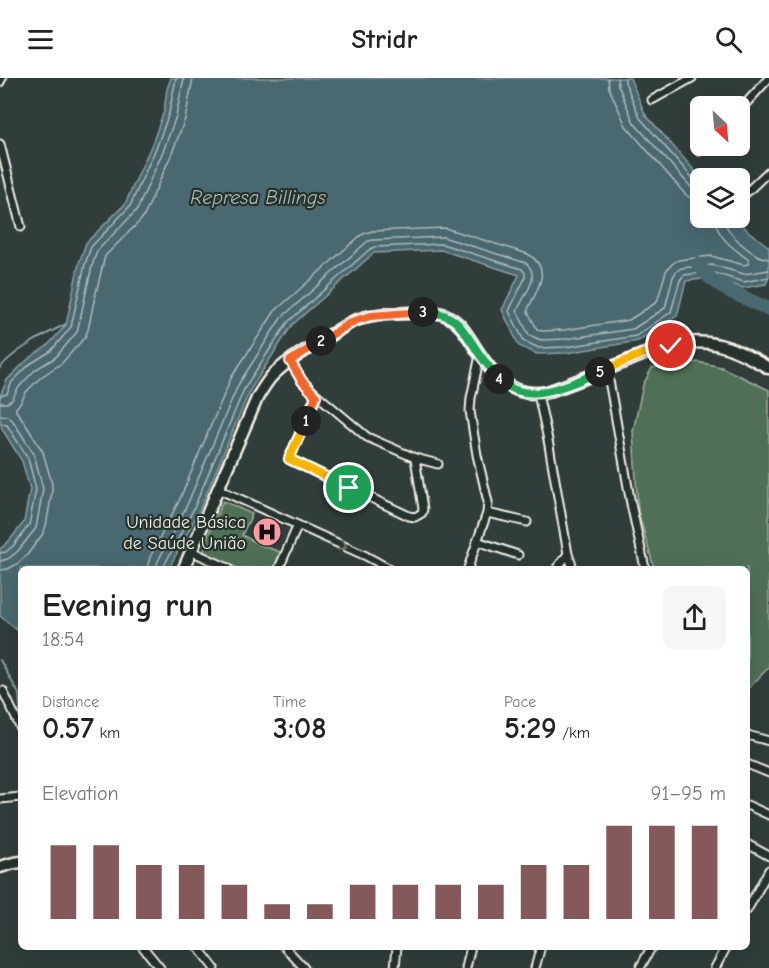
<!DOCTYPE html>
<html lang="en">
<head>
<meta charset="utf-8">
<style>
  :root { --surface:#fff; --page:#f6f6f6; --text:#222; --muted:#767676; --accent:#85585c }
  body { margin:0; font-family:"Comic Neue",sans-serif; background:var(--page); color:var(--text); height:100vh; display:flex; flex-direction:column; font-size:22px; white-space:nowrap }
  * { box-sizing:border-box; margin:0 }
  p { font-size:20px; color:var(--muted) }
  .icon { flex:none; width:33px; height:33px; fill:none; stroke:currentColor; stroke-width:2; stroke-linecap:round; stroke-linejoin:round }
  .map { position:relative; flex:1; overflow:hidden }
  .panel { position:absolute; left:18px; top:488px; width:732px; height:384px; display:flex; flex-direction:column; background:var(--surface); border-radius:9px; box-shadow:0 6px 24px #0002 }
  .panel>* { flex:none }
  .needle { width:39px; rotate:154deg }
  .controls { position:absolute; left:690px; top:18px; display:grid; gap:12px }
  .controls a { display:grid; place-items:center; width:60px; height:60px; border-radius:9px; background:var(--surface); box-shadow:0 6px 24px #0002; font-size:30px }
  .pin { position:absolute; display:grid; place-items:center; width:51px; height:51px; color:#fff; margin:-26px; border:3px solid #fff; border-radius:50%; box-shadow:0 2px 6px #0007 }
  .km { position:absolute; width:30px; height:30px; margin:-15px; border-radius:50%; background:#222; color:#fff; font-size:16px; line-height:30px; text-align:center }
  .round { display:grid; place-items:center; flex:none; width:63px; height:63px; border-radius:9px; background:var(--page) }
  .headline { display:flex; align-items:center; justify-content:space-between; height:102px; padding:0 24px }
  h1 { font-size:33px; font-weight:800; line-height:45px }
  .figures { display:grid; grid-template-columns:repeat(3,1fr); gap:9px; height:102px; padding:6px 24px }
  .figures div { display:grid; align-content:center }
  .figures b { font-size:30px; font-weight:800 }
  .figures small { font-size:16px; font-weight:400 }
  .figures p { font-size:16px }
  .chart { height:168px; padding:12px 24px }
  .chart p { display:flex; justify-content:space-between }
  .chart svg { width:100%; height:108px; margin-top:6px; stroke:var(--accent); stroke-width:6 }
  header { display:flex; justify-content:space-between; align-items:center; height:78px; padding:0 24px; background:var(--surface); font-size:27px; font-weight:800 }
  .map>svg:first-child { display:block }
  .green { fill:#506f57; stroke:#a2b0a0; stroke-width:1.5 }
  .water { fill:#48686f; stroke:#8d9f9f; stroke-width:1.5 }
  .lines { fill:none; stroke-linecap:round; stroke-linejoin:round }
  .shore { stroke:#afbab8; stroke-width:1.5 }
  .stream { stroke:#8d9f9f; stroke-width:2 }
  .river { stroke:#48686f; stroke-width:14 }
  .minor-casing { stroke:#f4f1e8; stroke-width:11 }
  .primary-casing { stroke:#f4f1e8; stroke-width:15 }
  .minor { stroke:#26332d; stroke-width:7 }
  .primary { stroke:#26332d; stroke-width:10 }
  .oneway { stroke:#6e766e }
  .split-1-casing { stroke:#fff; stroke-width:12 }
  .split-2-casing { stroke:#fff; stroke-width:12 }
  .split-3-casing { stroke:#fff; stroke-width:12 }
  .split-4-casing { stroke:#fff; stroke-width:12 }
  .split-5-casing { stroke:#fff; stroke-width:12 }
  .split-6-casing { stroke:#fff; stroke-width:12 }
  .split-1 { stroke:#f5b400; stroke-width:8 }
  .split-2 { stroke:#f0652b; stroke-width:8 }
  .split-3 { stroke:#f0652b; stroke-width:8 }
  .split-4 { stroke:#22a559; stroke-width:8 }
  .split-5 { stroke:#22a559; stroke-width:8 }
  .split-6 { stroke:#f5b400; stroke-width:8 }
  .labels { text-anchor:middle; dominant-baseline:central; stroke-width:4.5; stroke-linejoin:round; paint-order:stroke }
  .poi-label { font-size:18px; fill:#f4f1e8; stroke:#26332d; text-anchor:end }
  .water-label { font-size:20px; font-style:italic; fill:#afbab8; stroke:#26332d }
</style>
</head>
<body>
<header><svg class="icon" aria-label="menu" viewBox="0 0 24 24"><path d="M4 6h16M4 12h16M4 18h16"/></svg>Stridr<svg class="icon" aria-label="search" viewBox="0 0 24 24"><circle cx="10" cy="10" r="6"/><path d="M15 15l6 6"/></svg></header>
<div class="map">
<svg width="769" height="890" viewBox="0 0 769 890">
  <rect width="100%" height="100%" fill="#303d3b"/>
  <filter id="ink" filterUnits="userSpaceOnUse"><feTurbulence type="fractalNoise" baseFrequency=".0167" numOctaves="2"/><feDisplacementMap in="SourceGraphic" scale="12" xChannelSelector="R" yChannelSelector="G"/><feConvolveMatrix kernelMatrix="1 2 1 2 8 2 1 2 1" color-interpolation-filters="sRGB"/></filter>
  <g filter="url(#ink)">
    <path class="green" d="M698,284L721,289L769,312V589L747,612V490H654L638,433L633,353L643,307L652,290Z
      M223,423L252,436L242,457L258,466L280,474L274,490H238L209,478L204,473L207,460Z"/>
    <path class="water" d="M171,0H630L645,36L701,100L700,140H736L748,153L769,169V198L766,206L743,210L710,200L686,203L677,238L638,263L566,275L537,276L519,268L502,232L519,197L441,172L374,175L292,247L250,312L199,433L169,490H21V552H17L0,538V471L9,463L24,444L30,411L22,383L2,351L0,341V318L7,302L27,282L47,268L66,247L79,185L86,165L125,126L152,66L164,33L167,11Z"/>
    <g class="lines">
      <path class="shore" d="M608,0L609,10L626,48L685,116L692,121L700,123
        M617,0L618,7L634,45L691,109L700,114
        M625,0V4L640,40L696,104L700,106
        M724,140C725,155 754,180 769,181
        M0,318L7,316L12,304L30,286L51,273L71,249L85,186L91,169L130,128L157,68L169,35L176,0
        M0,325H7L12,322L19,309L35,292L56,279L77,254L92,188L97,173L137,132L164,71L176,38L184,0
        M0,337L7,338L13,343L34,376L43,411L36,450L18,473L8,481L0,483
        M0,345L7,347L28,380L36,411L29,447L14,467L6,474L0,475
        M147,490L150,479L179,423L231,300L275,233L361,157L372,153L445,150L528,176C553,191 537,212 528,231V234L537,251L542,253L564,252L629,242L657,224L666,193L672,186L678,182L711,178L744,187L748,186L749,182C734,171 716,159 715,140
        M156,490L158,483L187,427L238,307L281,240L368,163L374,162L443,159L526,185C542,199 523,218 517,233L529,257L541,262L565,261L633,251L665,230L673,199L676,194L681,190L712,187L744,196L769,192
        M164,490L165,486L194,430L245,309L288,244L370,171L374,169L442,166L522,191L525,195V200L509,233L524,263L539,270L566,269L636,258L671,234L680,202L684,197L711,194L744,204L769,199
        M0,492L8,491L17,486L27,477L42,457L46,448L52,414V406L43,374L21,339L16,333V330L22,323L26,314L41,299L62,285L85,259L88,252L94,223L105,178L141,142L145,136L172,75L185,41L193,0"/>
      <path class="stream" d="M0,290C14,272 46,256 66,246
        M0,582L19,616L21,643"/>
      <path class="river" d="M698,186L710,200L729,213L769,231"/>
      <g class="minor-casing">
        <path id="minor" d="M0,4L2,0
          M652,22L692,0
          M740,32L769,0
          M0,66L21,149
          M699,73L705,68
          M746,115L769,93
          M290,283L302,303L310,311L367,359L415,380L438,386
          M607,291L631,426L645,490
          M538,316L548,362L568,476L573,490
          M316,318L289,381L409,438L415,439L422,435L423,431L415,380
          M218,411L366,478L388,490
          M487,435L527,444
          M477,463L518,477
          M191,473L228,490
          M279,490L298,447
          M468,490L487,435L488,424L477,377L470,333L471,320L480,277
          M557,490L568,476
          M3,613L21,651
          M747,657L769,663
          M747,686L769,695
          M0,721L21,719
          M747,727L769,737
          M747,766L769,778
          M747,832L769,792
          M142,868L160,890
          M197,868L214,890
          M284,868L304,890
          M395,890L397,868
          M466,890L471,868
          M535,890L541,868
          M640,890L652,868
          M715,890L727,868"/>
      </g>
      <g class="primary-casing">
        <path id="primary" d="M184,490L258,318C262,312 266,305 271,299C286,283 308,271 327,259C336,254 345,247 354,243C371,236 391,236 408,235C422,234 437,232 449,239C460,245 466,255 473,266C490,293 510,322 547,314C567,307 588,299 608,291C642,277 681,257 719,267C737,271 752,281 769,290
          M0,789L14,785L21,784"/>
      </g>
      <use href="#minor" class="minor"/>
      <use href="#primary" class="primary"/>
    </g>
    <defs><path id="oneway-chevron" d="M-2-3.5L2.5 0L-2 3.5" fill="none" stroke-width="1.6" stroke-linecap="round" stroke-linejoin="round" transform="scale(1.5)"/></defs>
    <use class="oneway" href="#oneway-chevron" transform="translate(343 468) rotate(24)"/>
  </g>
  <g class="lines" filter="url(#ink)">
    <g class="split-1-casing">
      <path id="split-1" d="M306,343L289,381L349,410"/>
    </g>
    <g class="split-2-casing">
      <path id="split-2" d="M306,343L316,318L302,303L290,283L321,263"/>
    </g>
    <g class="split-3-casing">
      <path id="split-3" d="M321,263L354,243L371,238L423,234"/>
    </g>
    <g class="split-4-casing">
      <path id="split-4" d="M423,234C455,233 462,250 478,274C484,283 492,292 499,301"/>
    </g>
    <g class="split-5-casing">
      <path id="split-5" d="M499,301C527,330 569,306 600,294"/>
    </g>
    <g class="split-6-casing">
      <path id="split-6" d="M600,294L642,276L671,268"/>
    </g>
    <use href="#split-1" class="split-1"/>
    <use href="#split-2" class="split-2"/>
    <use href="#split-3" class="split-3"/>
    <use href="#split-4" class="split-4"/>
    <use href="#split-5" class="split-5"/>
    <use href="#split-6" class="split-6"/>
  </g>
  <defs>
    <g id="hospital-disc" transform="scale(1.5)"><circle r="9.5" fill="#ff9aa2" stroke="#26332d"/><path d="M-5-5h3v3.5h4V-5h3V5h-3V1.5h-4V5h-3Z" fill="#111"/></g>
  </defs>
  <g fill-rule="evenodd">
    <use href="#hospital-disc" x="267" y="454"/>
  </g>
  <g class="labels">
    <g class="poi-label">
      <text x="246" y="444">Unidade Básica<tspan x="246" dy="21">de Saúde União</tspan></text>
    </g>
    <g class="water-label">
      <text x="258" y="119">Represa Billings</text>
    </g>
  </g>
</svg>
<div class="controls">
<a><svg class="needle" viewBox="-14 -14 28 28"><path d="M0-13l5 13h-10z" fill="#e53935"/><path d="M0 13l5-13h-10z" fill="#767676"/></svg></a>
<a><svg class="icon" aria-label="layers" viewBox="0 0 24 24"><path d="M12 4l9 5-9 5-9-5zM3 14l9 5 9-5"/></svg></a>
</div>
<div class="pin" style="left:349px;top:410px;background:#1e9e55"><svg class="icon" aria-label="arrive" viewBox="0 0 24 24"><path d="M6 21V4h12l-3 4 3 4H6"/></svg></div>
<div class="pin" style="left:671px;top:268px;background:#d93025"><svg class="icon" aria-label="check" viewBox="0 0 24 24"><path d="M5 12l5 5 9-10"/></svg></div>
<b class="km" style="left:306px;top:343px">1</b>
<b class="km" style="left:321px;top:263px">2</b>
<b class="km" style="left:423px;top:234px">3</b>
<b class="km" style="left:499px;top:301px">4</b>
<b class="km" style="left:600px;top:294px">5</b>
<section class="panel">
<div class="headline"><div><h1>Evening run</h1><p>18:54</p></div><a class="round"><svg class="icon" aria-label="share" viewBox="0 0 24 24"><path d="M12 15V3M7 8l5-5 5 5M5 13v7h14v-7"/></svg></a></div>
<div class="figures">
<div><p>Distance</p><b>0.57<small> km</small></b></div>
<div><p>Time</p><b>3:08</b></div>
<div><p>Pace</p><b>5:29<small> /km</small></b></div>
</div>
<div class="chart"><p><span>Elevation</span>91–95 m</p>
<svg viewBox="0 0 160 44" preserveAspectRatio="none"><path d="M5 44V14M15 44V14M25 44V22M35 44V22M45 44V30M55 44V38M65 44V38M75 44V30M85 44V30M95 44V30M105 44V30M115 44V22M125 44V22M135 44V6M145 44V6M155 44V6"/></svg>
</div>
</section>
</div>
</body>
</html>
